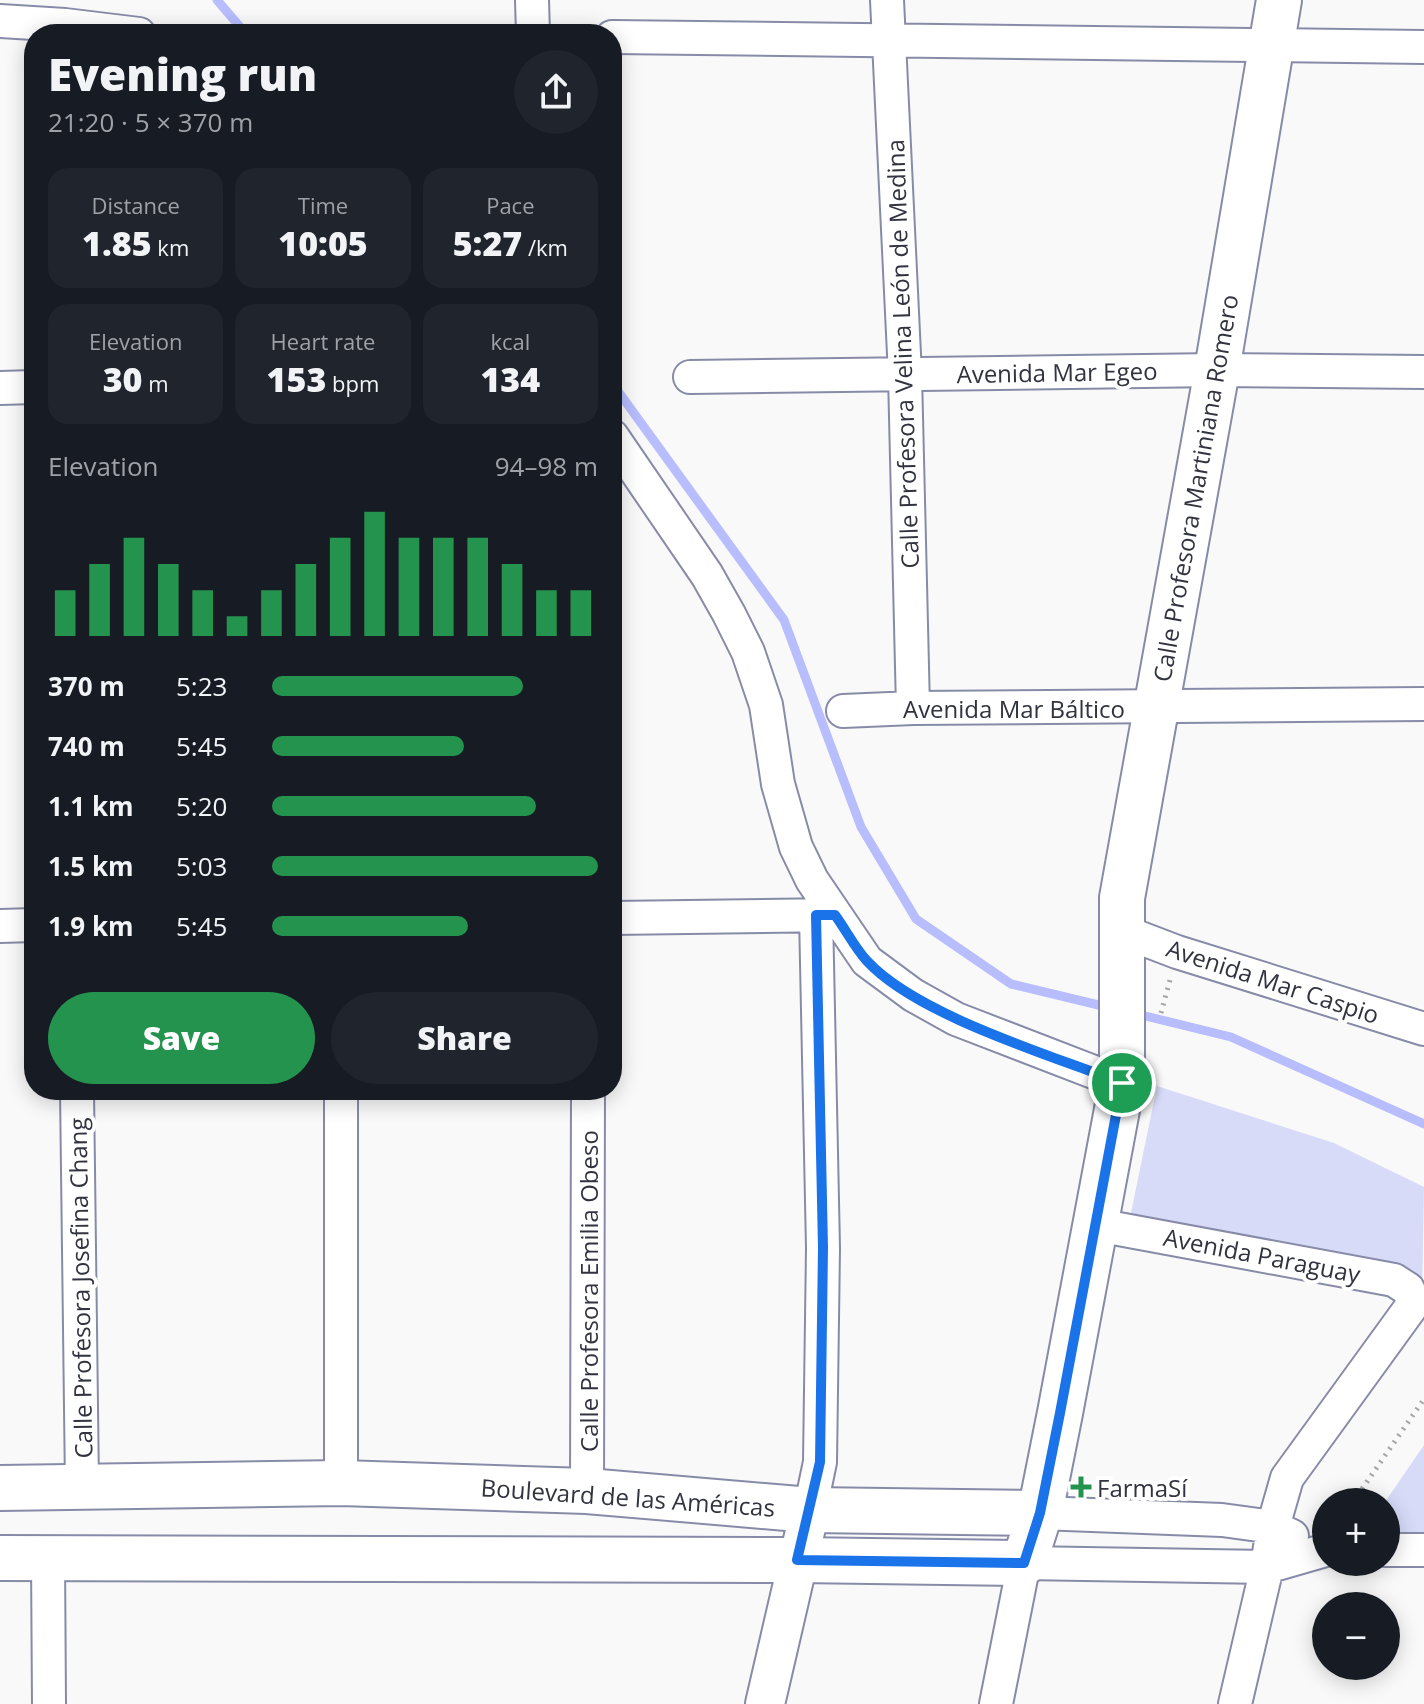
<!DOCTYPE html>
<html lang="en">
<head>
<meta charset="utf-8">
<style>
  :root { --surface:#171b24; --page:#20242c; --text:#f1f3f6; --muted:#9ea1a6; --accent:#24934d }
  body { margin:0; font-family:"Open Sans",sans-serif; background:var(--page); color:var(--text); height:100vh; display:flex; flex-direction:column; font-size:30px; white-space:nowrap }
  * { box-sizing:border-box; margin:0 }
  p { font-size:26px; color:var(--muted) }
  .icon { flex:none; width:44px; height:44px; fill:none; stroke:currentColor; stroke-width:2; stroke-linecap:round; stroke-linejoin:round }
  .map { position:relative; flex:1; overflow:hidden }
  .details { position:absolute; left:24px; top:24px; width:598px; height:1076px; display:flex; flex-direction:column; background:var(--surface); border-radius:32px; box-shadow:0 4px 20px #0003 }
  .details>* { flex:none }
  .tools { position:absolute; left:1312px; top:1488px; display:grid; gap:16px }
  .tools a { display:grid; place-items:center; width:88px; height:88px; border-radius:50%; background:var(--surface); box-shadow:0 4px 20px #0003; font-size:40px }
  .pin { position:absolute; display:grid; place-items:center; width:68px; height:68px; color:#fff; margin:-34px; border:4px solid #fff; border-radius:50%; box-shadow:0 2px 8px #0007 }
  .round { display:grid; place-items:center; flex:none; width:84px; height:84px; border-radius:42px; background:var(--page) }
  .head { display:flex; align-items:center; justify-content:space-between; height:136px; padding:0 24px }
  h1 { font-size:44px; font-weight:800; line-height:60px }
  .stats { display:grid; grid-template-columns:repeat(3,1fr); gap:12px; height:136px; padding:8px 24px }
  .stats div { display:grid; align-content:center; border-radius:20px; background:var(--page); text-align:center }
  .stats b { font-size:34px; font-weight:800 }
  .stats small { font-size:22px; font-weight:400 }
  .stats p { font-size:22px }
  .chart { height:224px; padding:16px 24px }
  .chart p { display:flex; justify-content:space-between }
  .chart svg { width:100%; height:144px; margin-top:8px; stroke:var(--accent); stroke-width:6 }
  .button { display:flex; gap:16px; margin-top:auto; padding:16px 24px }
  .button a { flex:1; height:92px; border-radius:48px; background:var(--accent); color:#fff; font-size:32px; font-weight:800; line-height:92px; text-align:center }
  .button a+a { background:var(--page); color:var(--text) }
  ul { padding:0 24px; list-style:none; font-size:26px }
  li { display:grid; grid-template-columns:128px 96px 1fr; align-items:center; height:60px }
  li i { height:20px; border-radius:10px; background:var(--accent) }
  .map>svg:first-child { display:block }
  .green { fill:#d7dbf8 }
  .lines { fill:none; stroke-linecap:round; stroke-linejoin:round }
  .stream { stroke:#b7bdfd; stroke-width:9 }
  .minor-casing { stroke:#888ba8; stroke-width:36 }
  .tertiary-casing { stroke:#888ba8; stroke-width:42 }
  .secondary-casing { stroke:#888ba8; stroke-width:48 }
  .path { stroke:#a5a5aa; stroke-width:5; stroke-dasharray:2 6; stroke-linecap:butt }
  .minor { stroke:#fff; stroke-width:32 }
  .tertiary { stroke:#fff; stroke-width:38 }
  .secondary { stroke:#fff; stroke-width:44 }
  .route-casing { stroke:#fff; stroke-width:16 }
  .route { stroke:#1a73e8; stroke-width:10 }
  .poi-dot { fill:#24934d; stroke:#fff; stroke-width:3 }
  .labels { text-anchor:middle; dominant-baseline:central; stroke-width:8; stroke-linejoin:round; paint-order:stroke }
  .street-label { font-size:24px; fill:#31333f; stroke:#fff }
  .poi-label { font-size:24px; fill:#31333f; stroke:#fff; text-anchor:start }
</style>
</head>
<body>
<div class="map">
<svg width="1424" height="1704" viewBox="0 0 1424 1704">
  <rect width="100%" height="100%" fill="#f9f9f9"/>
  <path class="green" d="M1157,1086L1334,1143L1424,1187L1422,1299L1124,1247Z
    M1424,1445V1547L1386,1550L1385,1502Z"/>
  <g class="lines">
    <path class="stream" d="M217,0L241,28L256,34
      M612,383L784,620L861,827L916,919L1011,984L1111,1008
      M1133,1013L1231,1037L1424,1124"/>
    <g class="minor-casing">
      <path id="minor" d="M532,0L533,34
        M887,0L905,375L913,708
        M0,21L65,25L139,34
        M612,37L1424,47
        M690,377L1217,370L1424,372
        M0,388L34,387
        M612,436L707,575L729,614L748,652L766,705L778,784L796,847L812,880L867,961L913,995L956,1019L1122,1083
        M843,711L913,708L1424,704
        M612,918L835,915
        M0,926L34,925
        M1122,931L1177,952L1424,1029
        M77,1090L82,1486
        M341,1090V1483
        M1097,1225L1394,1280L1408,1289L1414,1303L1287,1478L1273,1527L1267,1567L1235,1704
        M587,1491L588,1090
        M810,1510L820,1462L823,1248L816,915
        M1040,1513L1222,1520L1273,1527L1292,1536
        M1386,1550H1424
        M48,1557L49,1704
        M996,1704L1024,1563L1267,1567L1326,1550"/>
    </g>
    <g class="tertiary-casing">
      <path id="tertiary" d="M765,1704L810,1510"/>
    </g>
    <g class="secondary-casing">
      <path id="secondary" d="M0,1488L341,1483L587,1491L810,1510L1040,1513
        M0,1558L797,1560L1024,1563L1040,1513L1060,1413L1122,1083V898L1217,370L1279,0"/>
    </g>
    <path class="path" d="M1161,1013L1170,980
      M1353,1502L1424,1399"/>
    <use href="#minor" class="minor"/>
    <use href="#tertiary" class="tertiary"/>
    <use href="#secondary" class="secondary"/>
  </g>
  <g class="lines">
    <g class="route-casing">
      <path id="route" d="M816,915H835C846,930 855,948 867,961C918,1016 1051,1055 1122,1083L1060,1413L1040,1513L1024,1563L797,1560L820,1462L823,1248Z"/>
    </g>
    <use href="#route" class="route"/>
  </g>
  <path class="poi-dot" d="M1077 1475h8v8h8v8h-8v8h-8v-8h-8v-8h8z"/>
  <g class="labels">
    <g class="street-label">
      <text transform="translate(902 354) rotate(-92)">Calle Profesora Velina León de Medina</text>
      <text transform="translate(1057 372) rotate(-1)">Avenida Mar Egeo</text>
      <text transform="translate(1195 488) rotate(-80)">Calle Profesora Martiniana Romero</text>
      <text x="1014" y="708">Avenida Mar Báltico</text>
      <text transform="translate(1273 981) rotate(18)">Avenida Mar Caspio</text>
      <text transform="translate(1262 1255) rotate(11)">Avenida Paraguay</text>
      <text transform="translate(80 1288) rotate(-91)">Calle Profesora Josefina Chang</text>
      <text transform="translate(588 1291) rotate(-90)">Calle Profesora Emilia Obeso</text>
      <text transform="translate(628 1497) rotate(4)">Boulevard de las Américas</text>
    </g>
    <g class="poi-label">
      <text x="1097" y="1487">FarmaSí</text>
    </g>
  </g>
</svg>
<div class="tools">
<a>+</a>
<a>−</a>
</div>
<div class="pin" style="left:1122px;top:1083px;background:#1e9e55"><svg class="icon" aria-label="arrive" viewBox="0 0 24 24"><path d="M6 21V4h12l-3 4 3 4H6"/></svg></div>
<section class="details">
<div class="head"><div><h1>Evening run</h1><p>21:20 · 5 × 370 m</p></div><a class="round"><svg class="icon" aria-label="share" viewBox="0 0 24 24"><path d="M12 15V3M7 8l5-5 5 5M5 13v7h14v-7"/></svg></a></div>
<div class="stats">
<div><p>Distance</p><b>1.85<small> km</small></b></div>
<div><p>Time</p><b>10:05</b></div>
<div><p>Pace</p><b>5:27<small> /km</small></b></div>
</div>
<div class="stats">
<div><p>Elevation</p><b>30<small> m</small></b></div>
<div><p>Heart rate</p><b>153<small> bpm</small></b></div>
<div><p>kcal</p><b>134</b></div>
</div>
<div class="chart"><p><span>Elevation</span>94–98 m</p>
<svg viewBox="0 0 160 44" preserveAspectRatio="none"><path d="M5 44V30M15 44V22M25 44V14M35 44V22M45 44V30M55 44V38M65 44V30M75 44V22M85 44V14M95 44V6M105 44V14M115 44V14M125 44V14M135 44V22M145 44V30M155 44V30"/></svg>
</div>
<ul>
<li><b>370 m</b>5:23<i style="width:77%"></i></li>
<li><b>740 m</b>5:45<i style="width:59%"></i></li>
<li><b>1.1 km</b>5:20<i style="width:81%"></i></li>
<li><b>1.5 km</b>5:03<i style="width:100%"></i></li>
<li><b>1.9 km</b>5:45<i style="width:60%"></i></li>
</ul>
<div class="button"><a>Save</a><a>Share</a></div>
</section>
</div>
</body>
</html>
